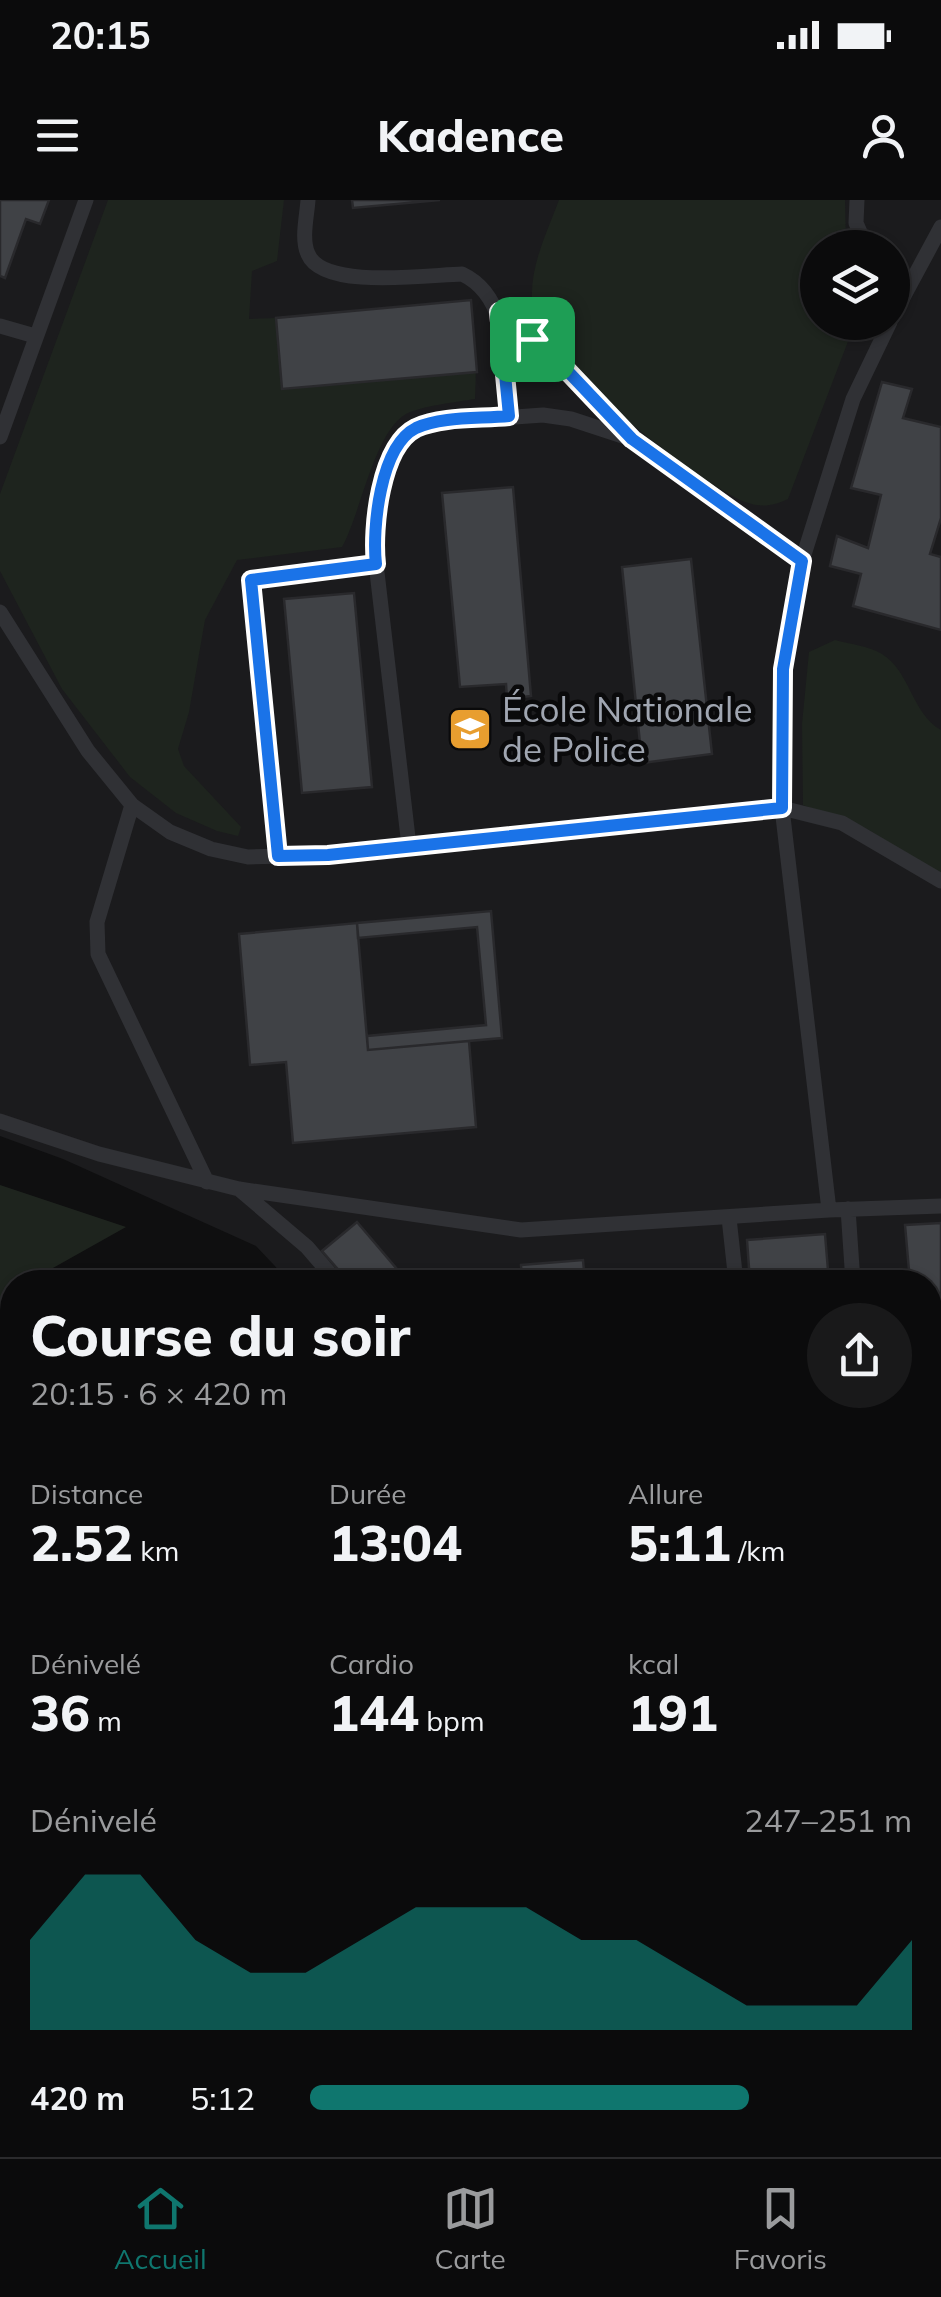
<!DOCTYPE html>
<html lang="fr">
<head>
<meta charset="utf-8">
<style>
  :root { --surface:#0b0b0c; --page:#19191a; --text:#f1f3f6; --muted:#9a9b9d; --line:#2b2b2d; --accent:#0f766e }
  body { margin:0; font-family:Mulish,sans-serif; background:var(--page); color:var(--text); height:100vh; display:flex; flex-direction:column; font-size:38px; white-space:nowrap }
  * { box-sizing:border-box; margin:0 }
  p { font-size:32px; color:var(--muted) }
  .icon { flex:none; width:55px; height:55px; fill:none; stroke:currentColor; stroke-width:2; stroke-linecap:round; stroke-linejoin:round }
  .map { position:relative; flex:1; overflow:hidden }
  .panel { position:absolute; left:0px; top:1070px; width:942px; height:888px; display:flex; flex-direction:column; background:var(--surface); border-radius:40px 40px 0 0; box-shadow:0 2px 8px #0004,0 0 0 2px var(--line) }
  .panel>* { flex:none }
  .fabs { position:absolute; left:800px; top:30px; display:grid; gap:20px }
  .fabs a { display:grid; place-items:center; width:110px; height:110px; border-radius:50%; background:var(--surface); box-shadow:0 2px 8px #0004,0 0 0 2px var(--line); font-size:50px }
  .pin { position:absolute; display:grid; place-items:center; width:85px; height:85px; color:#fff; margin:-42px; border-radius:20px; box-shadow:0 5px 15px #0006 }
  .round { display:grid; place-items:center; flex:none; width:105px; height:105px; border-radius:52px; background:var(--page) }
  .summary { display:flex; align-items:center; justify-content:space-between; height:170px; padding:0 30px }
  h1 { font-size:55px; font-weight:800; line-height:75px }
  .figures { display:grid; grid-template-columns:repeat(3,1fr); gap:15px; height:170px; padding:10px 30px }
  .figures div { display:grid; align-content:center }
  .figures b { font-size:50px; font-weight:800 }
  .figures small { font-size:28px; font-weight:400 }
  .figures p { font-size:28px }
  .chart { height:280px; padding:20px 30px }
  .chart p { display:flex; justify-content:space-between }
  .chart svg { width:100%; height:180px; margin-top:10px; fill:var(--accent); opacity:.7 }
  ul { padding:0 30px; list-style:none; font-size:32px }
  li { display:grid; grid-template-columns:160px 120px 1fr; align-items:center; height:75px }
  li i { height:25px; border-radius:12px; background:var(--accent) }
  .status { display:flex; justify-content:space-between; align-items:center; height:70px; padding:0 50px; background:var(--surface); direction:ltr }
  .status svg { height:28px; fill:currentColor }
  header { display:flex; justify-content:space-between; align-items:center; height:130px; padding:0 30px; background:var(--surface); font-size:45px; font-weight:800 }
  .tab-bar { display:flex; justify-content:space-around; align-items:center; height:140px; border-top:2px solid var(--line); background:var(--surface); font-size:28px; color:var(--muted) }
  .tab-bar a { display:grid; justify-items:center; gap:5px }
  .tab-bar .on { color:var(--accent) }
  .map>svg:first-child { display:block }
  .built { fill:#1b1b1d; fill-rule:evenodd }
  .green { fill:#1e241e }
  .building { fill:#404246; stroke:#29292c; stroke-width:2.5 }
  .lines { fill:none; stroke-linecap:round; stroke-linejoin:round }
  .service { stroke:#303135; stroke-width:15 }
  .minor { stroke:#303135; stroke-width:30 }
  .route-casing { stroke:#fff; stroke-width:20 }
  .route { stroke:#1a73e8; stroke-width:12 }
  .labels { text-anchor:middle; dominant-baseline:central; stroke-width:9; stroke-linejoin:round; paint-order:stroke }
  .poi-label { font-size:35px; fill:#a0a6b1; stroke:#0a0a0b; text-anchor:start }
</style>
</head>
<body>
<div class="status"><b>20:15</b><svg viewBox="0 0 49 12"><path d="M0 12V9h3v3zM5 12V6h3v6zM10 12V3h3v9zM15 12V0h3v12zM26 1h20v11H26zM47 4h2v5h-2z"/></svg></div>
<header><svg class="icon" aria-label="menu" viewBox="0 0 24 24"><path d="M4 6h16M4 12h16M4 18h16"/></svg>Kadence<svg class="icon" aria-label="person" viewBox="0 0 24 24"><circle cx="12" cy="8" r="4"/><path d="M4 21q1-7 8-7t8 7"/></svg></header>
<div class="map">
<svg width="941" height="1957" viewBox="0 0 941 1957">
  <rect width="100%" height="100%" fill="#0f0f10"/>
  <path class="built" d="M0,0H941V1317H930V1082H290L256,1046L63,959L0,936ZM818,48H892V122H818Z"/>
  <path class="green" d="M108,0H284L277,61L252,71L249,119L276,118L283,189L476,169L475,199C457,202 421,206 406,214C374,232 360,316 342,347L237,360L205,420L189,512L178,549L184,566L241,627L238,636L217,631L176,613L130,577L62,489L0,371V294Z
    M559,0H845L846,47L818,48V122L855,123L788,299C773,306 762,308 745,302C698,283 540,159 533,110C527,71 546,35 559,0Z
    M835,440C849,444 869,446 882,454C910,471 912,514 941,530V675L867,629L803,605L802,524L809,452Z
    M0,985L126,1027L28,1082H12V1092L0,1099Z
    M12,1675V1945H560L556,1957H0V1684Z"/>
  <path class="building" d="M0,0H49L40,24L26,19L5,78L0,76Z
    M352,0H440L353,8Z
    M471,100L477,172L282,189L276,118Z
    M882,182L912,189L903,218L941,227V318L930,354L941,357V430L853,406L861,374L830,366L837,336L868,348L881,295L851,288Z
    M513,287L531,496L507,499L506,484L460,487L442,293Z
    M691,359L712,554L642,563L622,367Z
    M354,393L372,587L302,593L284,399Z
    M491,711L502,838L368,850L367,836L486,825L477,727L358,738L357,723Z
    M357,723L368,850L469,841L476,927L293,943L286,862L250,865L239,734Z
    M357,1022L408,1082H349L322,1051Z
    M941,1023V1248L930,1249V1082H910L905,1025Z
    M825,1034L829,1082H750L747,1040Z
    M583,1060L585,1082H522L521,1065Z
    M940,1450H941V1502H930V1470H941Z
    M937,1549H941V1598L930,1599V1559H938Z
    M930,1641L941,1643L935,1678L930,1677Z
    M936,1792L941,1793V1833L930,1832Z"/>
  <g class="lines">
    <path class="service" d="M308,0C307,16 301,39 308,54C323,90 427,75 462,74C513,98 504,168 509,217
      M857,0L856,23L867,48
      M499,112L559,162L629,236
      M892,118L941,27
      M0,126L35,136
      M0,237L86,0
      M0,412L88,551L132,605L170,632L211,649L248,657L328,655L782,608L842,623L941,681
      M132,605L97,722L98,754L207,982
      M409,646L373,338C377,297 386,240 429,223L543,215L571,219L632,239L802,361
      M278,656L251,380L376,365
      M0,921L99,954L239,989L521,1030L829,1010L941,1006
      M239,989L307,1047L337,1082
      M848,1009L853,1082
      M829,1010L782,608L783,469L802,361L853,199L890,122
      M729,1018L736,1082
      M930,1262L941,1261"/>
    <path class="minor" d="M930,1309L941,1308
      M0,1664L12,1653
      M930,1714L941,1717
      M569,1957L573,1945"/>
  </g>
  <g class="lines">
    <g class="route-casing">
      <path id="route" d="M499,112L559,162L632,239L802,361L783,469L782,608L328,655L278,656L251,380L376,364C372,329 380,246 416,228C442,216 480,219 509,216Z"/>
    </g>
    <use href="#route" class="route"/>
  </g>
  <defs>
    <g id="university-square" transform="scale(2.25)"><rect x="-9" y="-9" width="18" height="18" rx="4" fill="#e89e2f" stroke="#0a0a0b"/><path d="M0-5L7-2L0 1L-7-2ZM-4 1L0 2.5L4 1V4Q0 6-4 4Z" fill="#fff"/></g>
  </defs>
  <g fill-rule="evenodd">
    <use href="#university-square" x="470" y="529"/>
  </g>
  <g class="labels">
    <g class="poi-label">
      <text x="502" y="509">École Nationale<tspan x="502" dy="40">de Police</tspan></text>
    </g>
  </g>
</svg>
<div class="fabs">
<a><svg class="icon" aria-label="layers" viewBox="0 0 24 24"><path d="M12 4l9 5-9 5-9-5zM3 14l9 5 9-5"/></svg></a>
</div>
<div class="pin" style="left:532px;top:139px;background:#1e9e55"><svg class="icon" aria-label="arrive" viewBox="0 0 24 24"><path d="M6 21V4h12l-3 4 3 4H6"/></svg></div>
<section class="panel">
<div class="summary"><div><h1>Course du soir</h1><p>20:15 · 6 × 420 m</p></div><a class="round"><svg class="icon" aria-label="share" viewBox="0 0 24 24"><path d="M12 15V3M7 8l5-5 5 5M5 13v7h14v-7"/></svg></a></div>
<div class="figures">
<div><p>Distance</p><b>2.52<small> km</small></b></div>
<div><p>Durée</p><b>13:04</b></div>
<div><p>Allure</p><b>5:11<small> /km</small></b></div>
</div>
<div class="figures">
<div><p>Dénivelé</p><b>36<small> m</small></b></div>
<div><p>Cardio</p><b>144<small> bpm</small></b></div>
<div><p>kcal</p><b>191</b></div>
</div>
<div class="chart"><p><span>Dénivelé</span>247–251 m</p>
<svg viewBox="0 0 160 44" preserveAspectRatio="none"><path d="M0 44V22L10 6L20 6L30 22L40 30L50 30L60 22L70 14L80 14L90 14L100 22L110 22L120 30L130 38L140 38L150 38L160 22V44z"/></svg>
</div>
<ul>
<li><b>420 m</b>5:12<i style="width:73%"></i></li>
</ul>
</section>
</div>
<nav class="tab-bar">
<a class="on"><svg class="icon" aria-label="home" viewBox="0 0 24 24"><path d="M3 11l9-7 9 7M6 9v11h12V9"/></svg>Accueil</a>
<a><svg class="icon" aria-label="map" viewBox="0 0 24 24"><path d="M3 6l6-2 6 2 6-2v14l-6 2-6-2-6 2zM9 4v14M15 6v14"/></svg>Carte</a>
<a><svg class="icon" aria-label="saved" viewBox="0 0 24 24"><path d="M7 4h10v16l-5-4-5 4z"/></svg>Favoris</a>
</nav>
</body>
</html>
